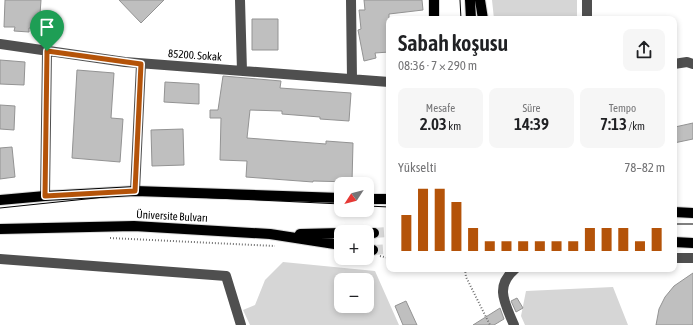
<!DOCTYPE html>
<html lang="tr">
<head>
<meta charset="utf-8">
<style>
  :root { --surface:#fff; --page:#f6f6f6; --text:#202124; --muted:#757577; --accent:#b45309 }
  body { margin:0; font-family:"Asap Condensed",sans-serif; background:var(--page); color:var(--text); height:100vh; display:flex; flex-direction:column; font-size:15px; white-space:nowrap }
  * { box-sizing:border-box; margin:0 }
  p { font-size:13px; color:var(--muted) }
  .icon { flex:none; width:22px; height:22px; fill:none; stroke:currentColor; stroke-width:2; stroke-linecap:round; stroke-linejoin:round }
  .map { position:relative; flex:1; overflow:hidden }
  .panel { position:absolute; left:386px; top:16px; width:291px; height:256px; display:flex; flex-direction:column; background:var(--surface); border-radius:8px; box-shadow:0 2px 6px #0003 }
  .panel>* { flex:none }
  .needle { width:26px; rotate:234deg }
  .tools { position:absolute; left:334px; top:177px; display:grid; gap:8px }
  .tools a { display:grid; place-items:center; width:40px; height:40px; border-radius:8px; background:var(--surface); box-shadow:0 2px 6px #0003; font-size:20px }
  .pin { position:absolute; display:grid; place-items:center; width:34px; height:34px; color:#fff; margin:-41px -17px; border-radius:50% 50% 50% 0; rotate:-45deg; box-shadow:0 0 4px #0007 }
  .pin .icon { rotate:45deg }
  .round { display:grid; place-items:center; flex:none; width:42px; height:42px; border-radius:8px; background:var(--page) }
  .head { display:flex; align-items:center; justify-content:space-between; height:68px; padding:0 12px }
  h1 { font-size:22px; font-weight:600; line-height:30px }
  .metrics { display:grid; grid-template-columns:repeat(3,1fr); gap:6px; height:68px; padding:4px 12px }
  .metrics div { display:grid; align-content:center; border-radius:8px; background:var(--page); text-align:center }
  .metrics b { font-size:17px; font-weight:600 }
  .metrics small { font-size:11px; font-weight:400 }
  .metrics p { font-size:11px }
  .chart { height:112px; padding:8px 12px }
  .chart p { display:flex; justify-content:space-between }
  .chart svg { width:100%; height:72px; margin-top:4px; stroke:var(--accent); stroke-width:6 }
  .map>svg:first-child { display:block }
  .green { fill:#d6d6d6; fill-rule:evenodd }
  .building { fill:#bfbfbf; stroke:#939393 }
  .lines { fill:none; stroke-linecap:round; stroke-linejoin:round }
  .major-tunnel { stroke:#d9d9d9; stroke-width:10; stroke-dasharray:10 5; stroke-linecap:butt }
  .major-casing { stroke:#dbdbdb; stroke-width:12 }
  .path { stroke:#717171; stroke-width:2; stroke-dasharray:1 2; stroke-linecap:butt }
  .minor { stroke:#4f4f4f; stroke-width:10 }
  .major { stroke:#000; stroke-width:10 }
  .tram { stroke:#000; stroke-width:1 }
  .route-casing { stroke:#fff; stroke-width:8 }
  .route { stroke:#b45309; stroke-width:5 }
  .labels { text-anchor:middle; dominant-baseline:central; stroke-width:3.5; stroke-linejoin:round; paint-order:stroke }
  .street-label { font-size:11px; fill:#000; stroke:#fff }
</style>
</head>
<body>
<div class="map">
<svg width="693" height="325" viewBox="0 0 693 325">
  <rect width="100%" height="100%" fill="#fff"/>
  <path class="green" d="M492,0H577V19H494Z
    M283,262L375,271L399,325H250L243,310L255,305L265,280ZM341,280H367V306H341Z
    M613,287L628,325H525L521,316L526,291Z"/>
  <path class="building" d="M5,0H41L39,29L29,28V32L14,31L15,27H4Z
    M119,0H164L141,23Z
    M364,0H422L423,10L389,14V52L375,53L376,58L364,61L358,30L361,29L359,10H365Z
    M252,19H278V50H252Z
    M0,60L25,62L24,85L0,84Z
    M77,70L114,73L111,118L123,119L120,162L72,158Z
    M223,76L281,81L280,88L351,93L349,121L320,119V117L282,114V111L250,110L247,138L326,144V141L353,143L352,182L313,181V182L246,177L247,161L220,160L221,118H210V110H218Z
    M165,82L199,84V104L164,102Z
    M0,105L15,106L14,130L0,129Z
    M693,123V139L674,143V134H676L675,127Z
    M183,129L184,165L152,166L151,130Z
    M12,147L15,177L0,179V148Z
    M693,273V325H656L659,309L665,297L674,286Z
    M517,298L523,308L516,312L511,301Z
    M406,301L417,325H403L395,306Z
    M500,308L504,319L494,325H473Z"/>
  <g class="lines">
    <path class="major-tunnel" d="M374,233L389,232
      M373,250L389,249"/>
    <g class="major-casing">
      <path id="major" d="M470,0L471,19
        M480,0L483,19
        M434,19V0
        M367,199H389
        M0,200L45,196L135,191L341,198
        M674,212L693,213
        M0,229L134,226L270,234L341,245
        M367,233H374
        M300,234L341,233
        M674,242L693,243
        M367,249L373,250"/>
    </g>
    <path class="path" d="M110,238L275,246
      M380,256L389,258
      M465,269L466,277L490,325"/>
    <path class="minor" d="M240,0L242,71
      M351,0L352,79
      M587,19V0
      M0,44L125,62L389,82
      M674,64L687,62L693,64
      M135,191L141,64
      M45,196L47,51
      M674,258H693
      M0,259L226,276L241,325
      M514,325C505,303 494,287 515,269"/>
    <use href="#major" class="major"/>
    <path class="tram" d="M460,0L461,19
      M367,206L389,207
      M0,208L134,194L341,204
      M674,224H693"/>
  </g>
  <g class="lines">
    <g class="route-casing">
      <path id="route" d="M47,51L141,64L135,191L45,196Z"/>
    </g>
    <use href="#route" class="route"/>
  </g>
  <g class="labels">
    <g class="street-label">
      <text transform="translate(195 55) rotate(4)">85200. Sokak</text>
      <text transform="translate(172 216) rotate(3)">Üniversite Bulvarı</text>
    </g>
  </g>
</svg>
<div class="tools">
<a><svg class="needle" viewBox="-14 -14 28 28"><path d="M0-13l5 13h-10z" fill="#e53935"/><path d="M0 13l5-13h-10z" fill="#757577"/></svg></a>
<a>+</a>
<a>−</a>
</div>
<div class="pin" style="left:47px;top:51px;background:#1e9e55"><svg class="icon" aria-label="arrive" viewBox="0 0 24 24"><path d="M6 21V4h12l-3 4 3 4H6"/></svg></div>
<section class="panel">
<div class="head"><div><h1>Sabah koşusu</h1><p>08:36 · 7 × 290 m</p></div><a class="round"><svg class="icon" aria-label="share" viewBox="0 0 24 24"><path d="M12 15V3M7 8l5-5 5 5M5 13v7h14v-7"/></svg></a></div>
<div class="metrics">
<div><p>Mesafe</p><b>2.03<small> km</small></b></div>
<div><p>Süre</p><b>14:39</b></div>
<div><p>Tempo</p><b>7:13<small> /km</small></b></div>
</div>
<div class="chart"><p><span>Yükselti</span>78–82 m</p>
<svg viewBox="0 0 160 44" preserveAspectRatio="none"><path d="M5 44V22M15 44V6M25 44V6M35 44V14M45 44V30M55 44V38M65 44V38M75 44V38M85 44V38M95 44V38M105 44V38M115 44V30M125 44V30M135 44V30M145 44V38M155 44V30"/></svg>
</div>
</section>
</div>
</body>
</html>
